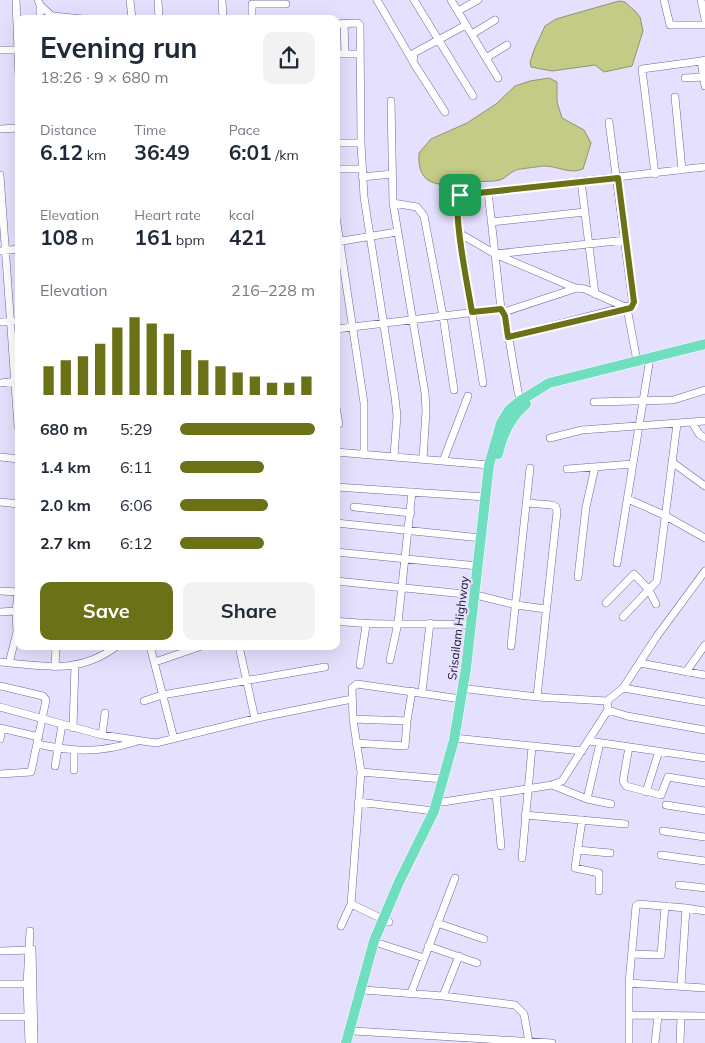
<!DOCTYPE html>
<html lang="en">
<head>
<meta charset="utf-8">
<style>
  :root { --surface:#fff; --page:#f2f2f3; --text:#1f2937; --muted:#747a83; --accent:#6b7117 }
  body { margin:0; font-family:Mulish,sans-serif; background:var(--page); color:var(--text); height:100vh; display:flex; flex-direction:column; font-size:19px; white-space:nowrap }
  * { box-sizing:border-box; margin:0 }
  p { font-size:16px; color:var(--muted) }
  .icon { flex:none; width:28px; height:28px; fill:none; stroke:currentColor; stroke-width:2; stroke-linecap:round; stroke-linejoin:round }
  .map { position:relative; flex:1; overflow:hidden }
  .details { position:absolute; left:15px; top:15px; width:325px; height:635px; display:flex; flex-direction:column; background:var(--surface); border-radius:10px; box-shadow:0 5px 20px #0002 }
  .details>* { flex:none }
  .pin { position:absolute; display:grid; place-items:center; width:42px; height:42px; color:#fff; margin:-21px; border-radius:10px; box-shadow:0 2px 8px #0006 }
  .round { display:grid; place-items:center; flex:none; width:52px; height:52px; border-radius:10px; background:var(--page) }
  .overview { display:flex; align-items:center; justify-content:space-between; height:85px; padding:0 25px }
  h1 { font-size:28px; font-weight:700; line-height:38px }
  .figures { display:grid; grid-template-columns:repeat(3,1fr); gap:8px; height:85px; padding:5px 25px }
  .figures div { display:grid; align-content:center }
  .figures b { font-size:21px; font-weight:700 }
  .figures small { font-size:14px; font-weight:400 }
  .figures p { font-size:14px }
  .chart { height:140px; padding:10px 25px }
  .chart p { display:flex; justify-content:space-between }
  .chart svg { width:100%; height:90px; margin-top:5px; stroke:var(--accent); stroke-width:6 }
  .primary-button { display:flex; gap:10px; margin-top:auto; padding:10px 25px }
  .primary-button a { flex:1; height:58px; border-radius:10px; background:var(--accent); color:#fff; font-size:20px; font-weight:700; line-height:58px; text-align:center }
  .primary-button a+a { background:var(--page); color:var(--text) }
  ul { padding:0 25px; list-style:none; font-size:16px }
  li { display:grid; grid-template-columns:80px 60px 1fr; align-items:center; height:38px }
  li i { height:12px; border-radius:6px; background:var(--accent) }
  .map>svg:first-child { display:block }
  .water { fill:#c4cb86; stroke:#91946c }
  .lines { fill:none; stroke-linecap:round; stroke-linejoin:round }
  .minor-casing { stroke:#7364a5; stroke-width:8 }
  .highway-casing { stroke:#fff; stroke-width:11 }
  .minor { stroke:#fff; stroke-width:7 }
  .highway { stroke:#72dec0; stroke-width:10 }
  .route-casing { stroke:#fff; stroke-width:10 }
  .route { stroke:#6b7117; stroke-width:6 }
  .labels { text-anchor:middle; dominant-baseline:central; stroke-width:4.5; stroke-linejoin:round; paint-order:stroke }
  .street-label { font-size:12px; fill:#1a142e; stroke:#e5e0fd }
</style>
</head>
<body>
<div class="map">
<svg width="705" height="1043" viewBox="0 0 705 1043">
  <rect width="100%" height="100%" fill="#e5e0fd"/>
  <path class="water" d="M619,1L625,2L636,12L640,17L643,31L632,66L604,72L595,65L552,71L531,67L530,62L534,50L545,26L556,19Z
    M549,78L557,82V102L562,118L584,130L591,143L583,169C569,175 556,165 542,166C538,167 518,169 516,170C510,172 506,178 500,180C492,182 482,181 473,182C447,186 416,191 419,153L431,139L467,123L496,104L515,86L530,81Z"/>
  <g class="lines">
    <g class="minor-casing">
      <path id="minor" d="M16,0L19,77
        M38,0L40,5L54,18
        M130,0L132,19
        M158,0L159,19
        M222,0L223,19
        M377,0L412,60
        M414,0L473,96
        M451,0L498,78
        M664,0L670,25H705
        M701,0L705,19
        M458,11L478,0
        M53,16L83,19
        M40,19V5
        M252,19V4H286
        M344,23L345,54
        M336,24L358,23L360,25L361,143L364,197L395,397L397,416L394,456
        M472,34L495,20
        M0,50H19
        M336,54H359
        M486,58L507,45
        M705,60L701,61L705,86
        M685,78L704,77
        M675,97L682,170
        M391,101L393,203L425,393L426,411L423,459
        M445,112L413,62L414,53L466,25
        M0,129L19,128
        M336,143H361
        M336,169H362
        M655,174L642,69L701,61
        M0,175L18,426
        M362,177L392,174
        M581,181L595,294
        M488,191L501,309
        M393,203L417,207L424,216L443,316L454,390
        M336,217L364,403V455
        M491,222L585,212
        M459,233L495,254L575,288
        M336,242L397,232
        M0,251L19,249
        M495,254L626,240
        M504,312L577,288L585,289L627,308L637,361
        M0,322L19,321
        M336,329L501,309L505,315L518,392L522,403
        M508,337L633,305L609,122
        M0,383L18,381
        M483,383L458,223L457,200L460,195L705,167
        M594,402L673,400L705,390
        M336,407L339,424
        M693,424L699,434L705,438
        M550,438L582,430L705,421
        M336,452L489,465
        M0,457L19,459
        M443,461L468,396
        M672,462L705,486
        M567,469L633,464
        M336,487L485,497
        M628,499L664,515L705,538
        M0,502L19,504
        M527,503L552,505L556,507L557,512L537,697
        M354,507L411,513
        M336,523L481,538
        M336,552L478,566
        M617,563L649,364
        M578,577L586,507L595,467
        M336,581L474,595
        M0,591L19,592
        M480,596L516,605L546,609
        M606,603L634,574L649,590L656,604
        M0,612L16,611L18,592
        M623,617L657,581L677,424
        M336,621C381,627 426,622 471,625
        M150,646L174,739
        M239,646L255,719
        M511,646L530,468
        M390,660L398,623L412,492
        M0,662C45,666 78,675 117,646
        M155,662L199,647
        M9,663L17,632L16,611
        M640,663L705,675
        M360,665L366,625
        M55,667L56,646
        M686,672L705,645
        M0,686L43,696L46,700L31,772L0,774
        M623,688L705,702
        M468,689L537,697L607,701
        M422,692L430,623
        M144,701L162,695L325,667
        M0,707L102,735L156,743L262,717L352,699
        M608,710L627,716L705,730
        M353,719L407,721L412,691
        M0,728L39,737
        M73,728L75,665
        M102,735L105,713
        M454,738L582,751
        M0,739L2,729
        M589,741L705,758
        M356,743L405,746L407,721
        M37,744C74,752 99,753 135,742
        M629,747L623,781L626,786L661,795L668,777L705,783
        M74,751V770
        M55,766L62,725
        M361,772L443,779
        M552,785L587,799L611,804
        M646,792L659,751
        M496,794L501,846
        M587,799L600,743
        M358,802L434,811
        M443,802L552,785L562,781L608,710L607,701L623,688L657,636L705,571
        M666,805L705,811
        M525,815L625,824
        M582,820L575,868L599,873V891
        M663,831L705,837
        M577,850L610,853
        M661,855L705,861
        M522,858L532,747
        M679,885L705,888
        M351,904L389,922
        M437,923L484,939
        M341,926L351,904L361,772L353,719L352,688L357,684L461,699
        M381,944L424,958
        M428,946L477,963
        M32,949L34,1043
        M0,951L32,950
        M632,954L661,955L665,906
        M629,983L705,988
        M0,984H30
        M681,986L686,908L705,911
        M364,990L443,996L515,1005L524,1014L529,1042
        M411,993L455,878
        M443,996L459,956
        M629,1015V983L636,906L639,904L686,908
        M0,1017H31
        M354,1031L552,1043
        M29,1043L27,984L30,931
        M629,1043V1015L705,1016
        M655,1043L658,1016
        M680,1043L681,1016"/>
    </g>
    <g class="highway-casing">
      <path id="highway" d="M498,454C502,436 511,416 526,404
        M346,1043L374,941L399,882L434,811L454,740L466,668L489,465L501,423L509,410L520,401L549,383L705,344"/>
    </g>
    <use href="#minor" class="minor"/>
    <use href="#highway" class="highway"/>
  </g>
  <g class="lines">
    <g class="route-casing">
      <path id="route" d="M618,178L634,302L631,308L508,337L505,316L501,309L472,312C469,292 451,208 460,195Z"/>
    </g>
    <use href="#route" class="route"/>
  </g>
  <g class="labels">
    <g class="street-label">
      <text transform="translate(458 628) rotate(-83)">Srisailam Highway</text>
    </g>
  </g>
</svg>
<div class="pin" style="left:460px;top:195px;background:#1e9e55"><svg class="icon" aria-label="arrive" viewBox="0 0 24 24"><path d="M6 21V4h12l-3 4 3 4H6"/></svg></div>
<section class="details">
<div class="overview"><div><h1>Evening run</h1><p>18:26 · 9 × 680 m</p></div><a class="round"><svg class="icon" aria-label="share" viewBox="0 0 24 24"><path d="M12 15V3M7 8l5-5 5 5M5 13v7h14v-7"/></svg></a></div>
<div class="figures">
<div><p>Distance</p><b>6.12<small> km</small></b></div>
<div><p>Time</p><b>36:49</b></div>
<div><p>Pace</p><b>6:01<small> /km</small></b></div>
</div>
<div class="figures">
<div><p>Elevation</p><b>108<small> m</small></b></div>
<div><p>Heart rate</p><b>161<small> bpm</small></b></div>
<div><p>kcal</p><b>421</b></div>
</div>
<div class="chart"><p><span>Elevation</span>216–228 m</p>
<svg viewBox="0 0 160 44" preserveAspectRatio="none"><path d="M5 44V30M15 44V27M25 44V25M35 44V19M45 44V11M55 44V6M65 44V9M75 44V14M85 44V22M95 44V27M105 44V30M115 44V33M125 44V35M135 44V38M145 44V38M155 44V35"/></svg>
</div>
<ul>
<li><b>680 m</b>5:29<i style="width:100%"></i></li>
<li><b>1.4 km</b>6:11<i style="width:62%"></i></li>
<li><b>2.0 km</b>6:06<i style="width:65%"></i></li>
<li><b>2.7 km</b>6:12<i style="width:62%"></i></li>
</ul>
<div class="primary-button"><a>Save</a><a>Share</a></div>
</section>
</div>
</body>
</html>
